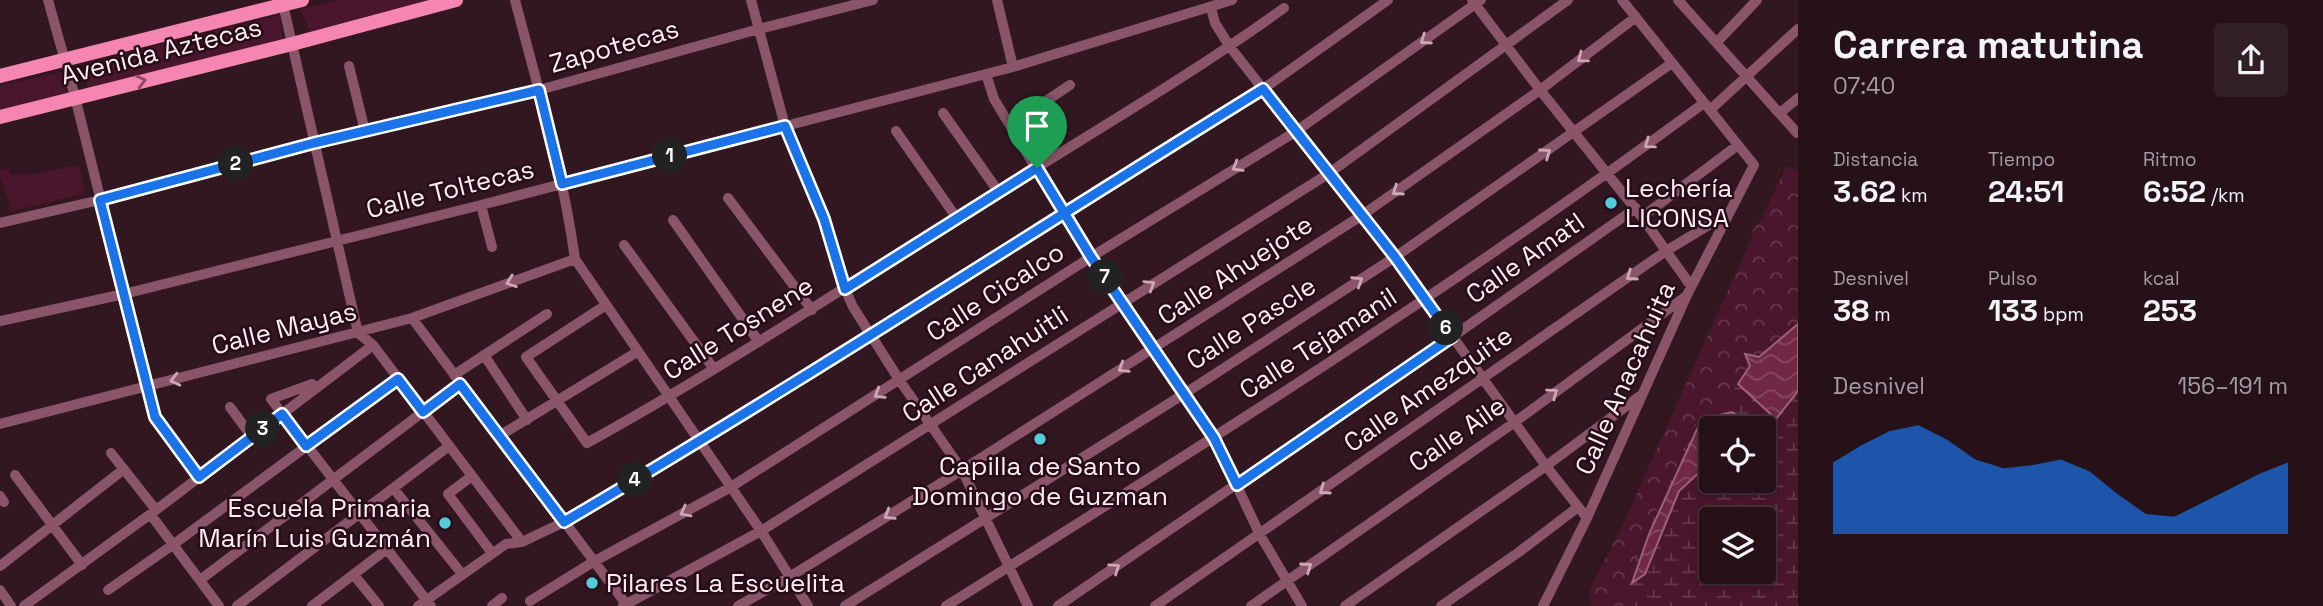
<!DOCTYPE html>
<html lang="es">
<head>
<meta charset="utf-8">
<style>
  :root { --surface:#261119; --page:#321f26; --text:#f1f3f6; --muted:#a49da2; --line:#423138; --accent:#1a73e8 }
  body { margin:0; font-family:"Space Grotesk",sans-serif; background:var(--page); color:var(--text); height:100vh; display:flex; flex-direction:column; font-size:26px; white-space:nowrap }
  * { box-sizing:border-box; margin:0 }
  p { font-size:23px; color:var(--muted) }
  .icon { flex:none; width:38px; height:38px; fill:none; stroke:currentColor; stroke-width:2; stroke-linecap:round; stroke-linejoin:round }
  .map { position:relative; flex:1; overflow:hidden }
  .drawer { display:flex; flex-direction:column; background:var(--surface); width:525px }
  .drawer>* { flex:none }
  .controls { position:absolute; left:1699px; top:416px; display:grid; gap:14px }
  .controls a { display:grid; place-items:center; width:77px; height:77px; border-radius:7px; background:var(--surface); box-shadow:0 4px 10px #0003,0 0 0 2px var(--line); font-size:35px }
  .pin { position:absolute; display:grid; place-items:center; width:60px; height:60px; color:#fff; margin:-72px -30px; border-radius:50% 50% 50% 0; rotate:-45deg; box-shadow:0 0 7px #0007 }
  .pin .icon { rotate:45deg }
  .km { position:absolute; width:35px; height:35px; margin:-18px; border-radius:50%; background:#222; color:#fff; font-size:19px; line-height:35px; text-align:center }
  .round { display:grid; place-items:center; flex:none; width:74px; height:74px; border-radius:7px; background:var(--page) }
  .overview { display:flex; align-items:center; justify-content:space-between; height:119px; padding:0 35px }
  h1 { font-size:38px; font-weight:700; line-height:52px }
  .figures { display:grid; grid-template-columns:repeat(3,1fr); gap:10px; height:119px; padding:7px 35px }
  .figures div { display:grid; align-content:center }
  .figures b { font-size:30px; font-weight:700 }
  .figures small { font-size:19px; font-weight:400 }
  .figures p { font-size:19px }
  .chart { height:196px; padding:14px 35px }
  .chart p { display:flex; justify-content:space-between }
  .chart svg { width:100%; height:126px; margin-top:7px; fill:var(--accent); opacity:.7 }
  main { display:flex; flex:1; min-height:0 }
  .map>svg:first-child { display:block }
  .green { fill:#4a162c }
  .forest { fill:url(#forest-crowns); fill-rule:evenodd }
  .wetland { fill:url(#wetland-marsh); fill-rule:evenodd }
  .water { fill:url(#water-waves); stroke:#9b637a; stroke-width:2 }
  .lines { fill:none; stroke-linecap:round; stroke-linejoin:round }
  .minor { stroke:#8a5568; stroke-width:10 }
  .major { stroke:#f586b1; stroke-width:14 }
  .oneway { stroke:#caa9b4 }
  .oneway2 { stroke:#8e4a64 }
  .route-casing { stroke:#fff; stroke-width:14 }
  .route { stroke:#1a73e8; stroke-width:9 }
  .poi-dot { fill:#53cbda; stroke:#270d18; stroke-width:2.5 }
  .labels { text-anchor:middle; dominant-baseline:central; stroke-width:5; stroke-linejoin:round; paint-order:stroke }
  .street-label { font-size:26px; fill:#feeef2; stroke:#270d18 }
  .poi-label { font-size:26px; fill:#feeef2; stroke:#270d18; text-anchor:start }
</style>
</head>
<body>
<main>
<div class="map">
<svg width="1798" height="606" viewBox="0 0 1798 606">
  <defs>
    <pattern id="forest-crowns" width="20" height="18" patternUnits="userSpaceOnUse" patternTransform="scale(1.75)"><rect width="20" height="18" fill="#4a162c"/><path d="M2 6a3 3 0 1 1 6 0M12 15a3 3 0 1 1 6 0" fill="none" stroke="#65384b"/></pattern>
    <pattern id="wetland-marsh" width="20" height="14" patternUnits="userSpaceOnUse" patternTransform="scale(1.75)"><rect width="20" height="14" fill="#4a162c"/><path d="M1 5h8M5 5V1M11 12h8M15 12V8" fill="none" stroke="#65384b"/></pattern>
    <pattern id="water-waves" width="16" height="10" patternUnits="userSpaceOnUse" patternTransform="scale(1.75)"><rect width="16" height="10" fill="#712847"/><path d="M0 5q4-4 8 0t8 0" fill="none" stroke="#864862"/></pattern>
  </defs>
  <rect width="100%" height="100%" fill="#321721"/>
  <path class="green" d="M339,0H431L310,32L301,9Z
    M279,15L283,39L88,89L83,64Z
    M62,72L67,94L0,110V86Z
    M78,165L86,193L12,211L0,177V170L8,168L10,174H34Z"/>
  <path class="forest" d="M1786,167L1798,170V606H1591L1589,592L1592,584L1619,533L1752,237V231L1761,220ZM1712,429H1764V481H1712ZM1712,520H1764V572H1712Z"/>
  <path class="wetland" d="M1798,323V603L1796,606H1629L1628,593L1624,586L1695,424C1707,412 1742,413 1734,388L1748,366L1744,354L1758,356ZM1712,429H1764V481H1712ZM1712,520H1764V572H1712Z"/>
  <path class="water" d="M1798,324V391L1776,419L1738,384L1750,366L1745,354L1759,357Z
    M1732,412L1756,429H1712L1711,468L1703,469L1679,491L1645,574L1632,583L1649,534L1698,427L1703,419Z"/>
  <g class="lines">
    <path class="minor" d="M48,0L75,97L155,417L199,477
      M282,0L358,333L373,345L522,542
      M515,0C537,85 563,171 575,259L761,531L808,606
      M751,0L785,126L818,204L845,289L853,307L900,381L962,470L1028,606
      M997,0L1013,67
      M1472,0L1540,90L1642,217L1691,286
      M1678,0L1797,133
      M1211,8L1215,23L1230,47L1395,257L1546,466L1587,518
      M1717,42L1757,0
      M349,66L365,131
      M986,74L994,99L1063,213L1214,437L1260,535L1302,606
      M1710,110L1798,29
      M943,113L998,191
      M1780,113L1798,98
      M1010,125L1070,85
      M896,131L956,217
      M728,198L812,310
      M481,205L492,247
      M1642,217L1738,145
      M673,220L759,342
      M0,223L100,200L314,143L539,90L759,29L873,0
      M624,245L714,369
      M606,305L526,357L587,443C719,370 844,287 972,208C1076,142 1184,80 1284,8
      M412,318L626,604
      M0,321L124,294L481,205L1013,67L1232,0
      M484,355L527,420
      M454,375L547,314
      M317,388L312,384L271,399L431,606
      M230,407L252,437
      M0,424L412,318L575,259
      M499,436L637,352
      M111,453L156,510
      M15,475L82,565
      M472,476L448,494L492,553
      M394,489L462,574
      M0,496L4,502
      M151,515L219,606
      M0,566L124,469
      M354,575L379,606
      M200,580L460,384
      M0,590L11,606
      M108,590L174,544L398,379
      M530,601L593,562L731,487L1091,257L1295,132L1481,0
      M24,606L156,510L373,345
      M237,606L449,446
      M312,606L387,549
      M418,606L506,544L522,542L564,522L700,442L1263,89L1388,0
      M492,606L502,598
      M623,606L761,531L1328,174L1568,0
      M738,606L791,576L962,470L1361,216L1540,90L1636,17
      M845,606L1184,394L1395,257L1672,63
      M946,606C1204,445 1460,283 1704,103
      M1058,606L1452,337L1636,208
      M1155,606L1666,251L1727,214
      M1251,606L1515,422L1685,297
      M1345,606L1546,466L1640,396
      M1441,606L1519,552L1578,507
      M1543,606L1587,518L1687,295L1754,165L1622,0"/>
    <path class="major" d="M0,76L302,0
      M0,117L292,44L456,0"/>
  </g>
  <defs><path id="oneway-chevron" d="M-2-3.5L2.5 0L-2 3.5" fill="none" stroke-width="1.6" stroke-linecap="round" stroke-linejoin="round" transform="scale(1.75)"/></defs>
  <g class="oneway">
    <use href="#oneway-chevron" transform="translate(1425 40) rotate(145)"/>
    <use href="#oneway-chevron" transform="translate(1582 58) rotate(143)"/>
    <use href="#oneway-chevron" transform="translate(1649 144) rotate(144)"/>
    <use href="#oneway-chevron" transform="translate(1546 153) rotate(-35)"/>
    <use href="#oneway-chevron" transform="translate(1237 167) rotate(149)"/>
    <use href="#oneway-chevron" transform="translate(1397 191) rotate(145)"/>
    <use href="#oneway-chevron" transform="translate(1631 276) rotate(145)"/>
    <use href="#oneway-chevron" transform="translate(1358 281) rotate(-33)"/>
    <use href="#oneway-chevron" transform="translate(511 282) rotate(160)"/>
    <use href="#oneway-chevron" transform="translate(1150 285) rotate(-32)"/>
    <use href="#oneway-chevron" transform="translate(1123 368) rotate(148)"/>
    <use href="#oneway-chevron" transform="translate(175 380) rotate(166)"/>
    <use href="#oneway-chevron" transform="translate(1553 393) rotate(-36)"/>
    <use href="#oneway-chevron" transform="translate(879 394) rotate(148)"/>
    <use href="#oneway-chevron" transform="translate(1324 490) rotate(145)"/>
    <use href="#oneway-chevron" transform="translate(685 512) rotate(152)"/>
    <use href="#oneway-chevron" transform="translate(889 515) rotate(148)"/>
    <use href="#oneway-chevron" transform="translate(1307 567) rotate(-35)"/>
    <use href="#oneway-chevron" transform="translate(1115 568) rotate(-34)"/>
  </g>
  <use class="oneway2" href="#oneway-chevron" transform="translate(141 81) rotate(-14)"/>
  <g class="lines">
    <g class="route-casing">
      <path id="route" d="M1037,168L845,289L824,219L785,126L562,184L539,90L314,143L100,200L155,417L199,477L282,414L306,446L398,379L423,412L460,384L564,522C800,383 1030,233 1263,89L1395,257L1452,337L1237,485L1214,438L1091,257L1037,168"/>
    </g>
    <use href="#route" class="route"/>
  </g>
  <g class="poi-dot">
    <circle cx="1611" cy="203" r="7"/>
    <circle cx="1040" cy="439" r="7"/>
    <circle cx="445" cy="523" r="7"/>
    <circle cx="592" cy="583" r="7"/>
  </g>
  <g class="labels">
    <g class="street-label">
      <text transform="translate(614 46) rotate(-16)">Zapotecas</text>
      <text transform="translate(161 51) rotate(-14)">Avenida Aztecas</text>
      <text transform="translate(450 189) rotate(-14)">Calle Toltecas</text>
      <text transform="translate(1525 258) rotate(-35)">Calle Amatl</text>
      <text transform="translate(1235 270) rotate(-33)">Calle Ahuejote</text>
      <text transform="translate(995 292) rotate(-33)">Calle Cicalco</text>
      <text transform="translate(1251 323) rotate(-33)">Calle Pascle</text>
      <text transform="translate(284 328) rotate(-14)">Calle Mayas</text>
      <text transform="translate(738 328) rotate(-32)">Calle Tosnene</text>
      <text transform="translate(1318 343) rotate(-33)">Calle Tejamanil</text>
      <text transform="translate(985 364) rotate(-33)">Calle Canahuitli</text>
      <text transform="translate(1625 378) rotate(-66)">Calle Anacahuita</text>
      <text transform="translate(1428 389) rotate(-35)">Calle Amezquite</text>
      <text transform="translate(1457 434) rotate(-35)">Calle Aile</text>
    </g>
    <g class="poi-label">
      <text x="1625" y="188">Lechería<tspan x="1625" dy="30">LICONSA</tspan></text>
      <text x="1040" y="466" text-anchor="middle">Capilla de Santo<tspan x="1040" dy="30">Domingo de Guzman</tspan></text>
      <text x="431" y="508" text-anchor="end">Escuela Primaria<tspan x="431" dy="30">Marín Luis Guzmán</tspan></text>
      <text x="606" y="583">Pilares La Escuelita</text>
    </g>
  </g>
</svg>
<div class="controls">
<a><svg class="icon" aria-label="locate" viewBox="0 0 24 24"><circle cx="12" cy="12" r="6"/><path d="M12 2v4M12 18v4M2 12h4M18 12h4"/></svg></a>
<a><svg class="icon" aria-label="layers" viewBox="0 0 24 24"><path d="M12 4l9 5-9 5-9-5zM3 14l9 5 9-5"/></svg></a>
</div>
<div class="pin" style="left:1037px;top:168px;background:#1e9e55"><svg class="icon" aria-label="arrive" viewBox="0 0 24 24"><path d="M6 21V4h12l-3 4 3 4H6"/></svg></div>
<b class="km" style="left:670px;top:156px">1</b>
<b class="km" style="left:236px;top:164px">2</b>
<b class="km" style="left:263px;top:429px">3</b>
<b class="km" style="left:635px;top:480px">4</b>
<b class="km" style="left:1446px;top:328px">6</b>
<b class="km" style="left:1105px;top:277px">7</b>
</div>
<section class="drawer">
<div class="overview"><div><h1>Carrera matutina</h1><p>07:40</p></div><a class="round"><svg class="icon" aria-label="share" viewBox="0 0 24 24"><path d="M12 15V3M7 8l5-5 5 5M5 13v7h14v-7"/></svg></a></div>
<div class="figures">
<div><p>Distancia</p><b>3.62<small> km</small></b></div>
<div><p>Tiempo</p><b>24:51</b></div>
<div><p>Ritmo</p><b>6:52<small> /km</small></b></div>
</div>
<div class="figures">
<div><p>Desnivel</p><b>38<small> m</small></b></div>
<div><p>Pulso</p><b>133<small> bpm</small></b></div>
<div><p>kcal</p><b>253</b></div>
</div>
<div class="chart"><p><span>Desnivel</span>156–191 m</p>
<svg viewBox="0 0 160 44" preserveAspectRatio="none"><path d="M0 44V19L10 13L20 8L30 6L40 11L50 18L60 21L70 20L80 18L90 22L100 30L110 37L120 38L130 33L140 28L150 23L160 19V44z"/></svg>
</div>
</section>
</main>
</body>
</html>
